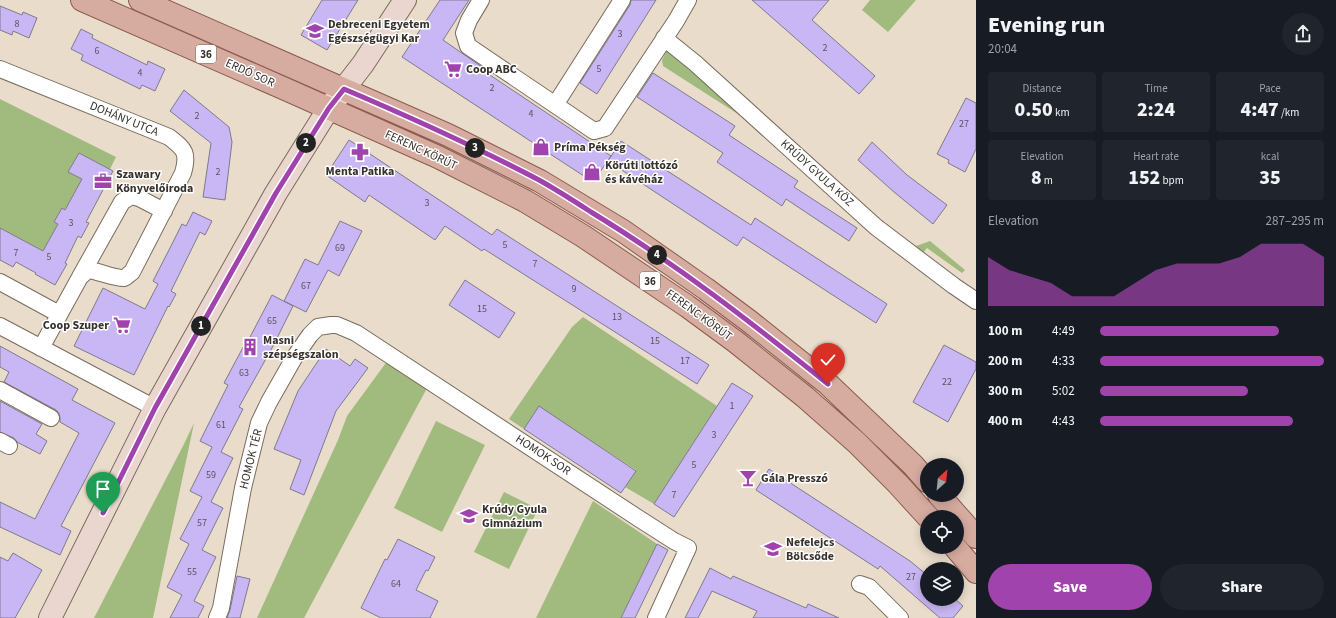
<!DOCTYPE html>
<html lang="en">
<head>
<meta charset="utf-8">
<style>
  :root { --surface:#171b24; --page:#20242c; --text:#f1f3f6; --muted:#9ea1a6; --accent:#a143ac }
  body { margin:0; font-family:"Source Sans 3",sans-serif; background:var(--page); color:var(--text); height:100vh; display:flex; flex-direction:column; font-size:15px; white-space:nowrap }
  * { box-sizing:border-box; margin:0 }
  p { font-size:13px; color:var(--muted) }
  .icon { flex:none; width:22px; height:22px; fill:none; stroke:currentColor; stroke-width:2; stroke-linecap:round; stroke-linejoin:round }
  .map { position:relative; flex:1; overflow:hidden }
  .details { display:flex; flex-direction:column; background:var(--surface); width:360px }
  .details>* { flex:none }
  .needle { width:26px; rotate:27deg }
  .buttons { position:absolute; left:920px; top:458px; display:grid; gap:8px }
  .buttons a { display:grid; place-items:center; width:44px; height:44px; border-radius:50%; background:var(--surface); box-shadow:0 2px 10px #0003; font-size:20px }
  .pin { position:absolute; display:grid; place-items:center; width:34px; height:34px; color:#fff; margin:-41px -17px; border-radius:50% 50% 50% 0; rotate:-45deg; box-shadow:0 0 4px #0007 }
  .pin .icon { rotate:45deg }
  .km { position:absolute; width:20px; height:20px; margin:-10px; border-radius:50%; background:#222; color:#fff; font-size:11px; line-height:20px; text-align:center }
  .round { display:grid; place-items:center; flex:none; width:42px; height:42px; border-radius:21px; background:var(--page) }
  .summary { display:flex; align-items:center; justify-content:space-between; height:68px; padding:0 12px }
  h1 { font-size:22px; font-weight:800; line-height:30px }
  .stats { display:grid; grid-template-columns:repeat(3,1fr); gap:6px; height:68px; padding:4px 12px }
  .stats div { display:grid; align-content:center; border-radius:4px; background:var(--page); text-align:center }
  .stats b { font-size:20px; font-weight:800 }
  .stats small { font-size:11px; font-weight:400 }
  .stats p { font-size:11px }
  .chart { height:112px; padding:8px 12px }
  .chart p { display:flex; justify-content:space-between }
  .chart svg { width:100%; height:72px; margin-top:4px; fill:var(--accent); opacity:.7 }
  .primary-button { display:flex; gap:8px; margin-top:auto; padding:8px 12px }
  .primary-button a { flex:1; height:46px; border-radius:24px; background:var(--accent); color:#fff; font-size:16px; font-weight:800; line-height:46px; text-align:center }
  .primary-button a+a { background:var(--page); color:var(--text) }
  ul { padding:0 12px; list-style:none; font-size:13px }
  li { display:grid; grid-template-columns:64px 48px 1fr; align-items:center; height:30px }
  li i { height:10px; border-radius:5px; background:var(--accent) }
  main { display:flex; flex:1; min-height:0 }
  .map>svg:first-child { display:block }
  .green { fill:#a1ba7e }
  .building { fill:#c9b6f4; stroke:#7f7a8c }
  .lines { fill:none; stroke-linecap:round; stroke-linejoin:round }
  .street-casing { stroke:#786c5d; stroke-width:18 }
  .secondary-casing { stroke:#786c5d; stroke-width:24 }
  .primary-casing { stroke:#8c5c4e; stroke-width:24 }
  .street { stroke:#fff; stroke-width:16 }
  .secondary { stroke:#ead5cf; stroke-width:22 }
  .primary { stroke:#d6aba0; stroke-width:22 }
  .route-casing { stroke:#fff; stroke-width:8 }
  .route { stroke:#a143ac; stroke-width:5 }
  .labels { text-anchor:middle; dominant-baseline:central; stroke-width:3; stroke-linejoin:round; paint-order:stroke }
  .number-label { font-size:10px; fill:#5c535e }
  .shield { fill:#fff; stroke:#73706b; stroke-width:1 }
  .shield-label { font-size:11px; font-weight:bold; fill:#37322c }
  .poi-label { font-size:12px; font-weight:bold; fill:#37322c; stroke:#fff; text-anchor:start }
  .street-label { font-size:12px; fill:#37322c; stroke:#fff }
</style>
</head>
<body>
<main>
<div class="map">
<svg width="976" height="618" viewBox="0 0 976 618">
  <rect width="100%" height="100%" fill="#eadccb"/>
  <path class="green" d="M870,0H916L888,32L862,10Z
    M666,52H672L742,114L741,116L663,66L662,60Z
    M0,99L116,157L110,169L79,153L69,171L82,179L65,210L61,209L54,222L58,224L43,251L0,228Z
    M930,241L965,270L962,273L927,248L921,256L914,249L916,246Z
    M583,317L717,406L654,504L625,487L636,470L539,407L524,429L509,419L572,327Z
    M388,360L427,388L304,618H257L338,440L347,416Z
    M436,421L485,445L442,532L394,508Z
    M194,423L153,618H94L183,446Z
    M504,492L538,509L509,569L474,552Z
    M593,501L657,544L621,618H536Z"/>
  <path class="building" d="M322,0H358L327,50L301,35Z
    M440,0H469L443,40L482,67L481,69L611,156L593,182L402,57Z
    M631,0H656L597,94L580,83L630,5Z
    M752,0H829L812,20L875,76L859,94Z
    M0,6L22,15L23,12L37,18L29,38L13,31L12,35L0,30Z
    M81,29L93,35L92,38L147,65L148,61L165,69L155,91L142,85L140,89L81,60L83,55L71,49Z
    M653,73L735,126L729,135L798,181L794,187L857,228L849,241L786,199L782,206L717,162L723,153L637,97Z
    M184,90L229,127L232,142L225,200L203,197L211,143L170,111Z
    M966,98L976,103V149L965,172L948,163L949,160L937,154Z
    M349,140L492,235L497,229L709,365L697,384L484,249L482,251L445,226L435,240L369,195L365,202L326,175Z
    M621,141L751,225L755,218L887,304L876,323L743,237L737,246L608,161Z
    M872,142L907,175L947,205L933,224L894,192L858,160Z
    M79,153L113,171L86,222L89,223L81,238L78,236L65,263L67,264L55,285L35,274L36,273L16,262L13,267L0,260V228L43,251L58,224L54,222L62,208L65,210L82,179L68,172Z
    M193,212L212,221L205,235L200,232L171,291L176,294L169,307L168,306L134,375L74,346L103,288L145,309L158,284L153,281L171,246L182,224L186,226Z
    M340,221L362,231L339,276L328,270L306,312L284,301L305,259L318,265Z
    M465,280L515,313L499,338L449,305Z
    M272,295L293,306L272,348L239,407L243,409L221,452L233,458L211,502L223,508L202,550L216,557L194,601L204,606L198,618H170L182,595L167,587L189,544L180,539L202,497L190,491L212,447L200,441L228,385L224,383L248,338L249,339Z
    M944,345L976,362V369L948,422L913,402Z
    M0,346L78,389L72,400L115,423L61,526L71,531L60,555L0,527V502L35,519L79,433L60,422V418L59,413L56,410L4,382L9,372L0,367Z
    M326,349L350,366L355,359L368,368L336,411L304,495L290,489L301,460L274,449L298,391Z
    M732,383L753,396L674,517L654,504Z
    M0,401L42,424L36,434L47,441L40,454L17,442L14,438L0,432Z
    M539,406L636,471L621,493L524,429Z
    M769,469L910,561L927,575V599H955L963,606L953,618H940L880,566L878,569L756,490Z
    M398,539L435,557L428,571L426,570L416,590L438,601L430,618H381L361,608L385,559L387,560Z
    M657,544L668,550L635,618H621Z
    M13,553L42,570L15,618H0V557L8,561Z
    M710,568L731,579L733,576L806,608L808,604L839,618H753L757,611L712,591L698,618H685Z
    M237,576L250,579L240,618H227L230,610Z"/>
  <g class="lines">
    <g class="street-casing">
      <path id="street" d="M481,0L469,20L464,33L468,46L594,131L605,128L676,21L688,0
        M664,38L695,63L876,227L954,286L976,301
        M0,69L169,137C184,149 189,152 183,173L132,272C129,274 127,277 124,278C116,279 98,271 88,270L80,277L41,348
        M555,105L622,0
        M80,277L122,202L131,196L139,198L164,211
        M0,282L59,314
        M0,326L155,408
        M0,390L51,418
        M0,441L9,446
        M860,584L869,587L900,618
        M217,618L221,608L243,488L259,423L269,402L294,358L310,335L318,327L331,325H337L356,333L638,518L674,541L688,548L656,618"/>
    </g>
    <g class="secondary-casing">
      <path id="secondary" d="M50,618L155,408L276,193L329,108L363,64L405,0"/>
    </g>
    <g class="primary-casing">
      <path id="primary" d="M82,0L283,88L438,157L525,201L583,236L687,306L736,342L805,397L857,443L897,483L928,517
        M140,0L448,135L540,181L623,231L706,289L749,321L828,384L913,465L927,481
        M939,495L976,537
        M955,547L976,572"/>
    </g>
    <use href="#street" class="street"/>
    <use href="#secondary" class="secondary"/>
    <use href="#primary" class="primary"/>
  </g>
  <g class="lines">
    <g class="route-casing">
      <path id="route" d="M103,513L155,408L276,193L329,108L344,89C410,117 476,147 539,180C557,190 574,201 591,212C675,263 752,323 828,384"/>
    </g>
    <use href="#route" class="route"/>
  </g>
  <defs>
    <g id="university-bare" transform="scale(1.38)"><path d="M0-5L7-2L0 1L-7-2ZM-4 1L0 2.5L4 1V4Q0 6-4 4Z" fill="#a143ac" stroke="#fff" stroke-width="2.5" paint-order="stroke"/></g>
    <g id="supermarket-bare" transform="scale(1.38)"><path d="M-6-5.5h2.5l.6 2H6L4.5 2H-2.5L-4.4-4H-6ZM-1.5 3.2a1.3 1.3 0 1 0 .1 0ZM3 3.2a1.3 1.3 0 1 0 .1 0Z" fill="#a143ac" stroke="#fff" stroke-width="2.5" paint-order="stroke"/></g>
    <g id="shop-bare" transform="scale(1.38)"><path d="M-5-2.5h2.3a2.7 3.5 0 0 1 5.4 0H5L5.5 6h-11ZM-1.5-2.5h3a1.5 2.3 0 0 0-3 0Z" fill="#a143ac" stroke="#fff" stroke-width="2.5" paint-order="stroke"/></g>
    <g id="pharmacy-bare" transform="scale(1.38)"><path d="M-2-6h4v4h4v4h-4v4h-4v-4h-4v-4h4Z" fill="#a143ac" stroke="#fff" stroke-width="2.5" paint-order="stroke"/></g>
    <g id="office-bare" transform="scale(1.38)"><path d="M-6-3h4V-5.5h4V-3h4V5H-6ZM-1-4.5V-3h2v-1.5ZM-6 0V1H6V0Z" fill="#a143ac" stroke="#fff" stroke-width="2.5" paint-order="stroke"/></g>
    <g id="building-bare" transform="scale(1.38)"><path d="M-4-6H4V6H1V3H-1V6H-4ZM-2.5-4.3h1.7v1.8h-1.7ZM.8-4.3h1.7v1.8H.8ZM-2.5-1h1.7V.8h-1.7ZM.8-1h1.7V.8H.8Z" fill="#a143ac" stroke="#fff" stroke-width="2.5" paint-order="stroke"/></g>
    <g id="bar-bare" transform="scale(1.38)"><path d="M-6-5H6L.8 .8V4.5H3.5V6h-7V4.5H-.8V.8Z" fill="#a143ac" stroke="#fff" stroke-width="2.5" paint-order="stroke"/></g>
    <g id="school-bare" transform="scale(1.38)"><path d="M0-5L7-2L0 1L-7-2ZM-4 1L0 2.5L4 1V4Q0 6-4 4Z" fill="#a143ac" stroke="#fff" stroke-width="2.5" paint-order="stroke"/></g>
  </defs>
  <g fill-rule="evenodd">
    <use href="#university-bare" x="315" y="31"/>
    <use href="#supermarket-bare" x="453" y="69"/>
    <use href="#shop-bare" x="541" y="147"/>
    <use href="#pharmacy-bare" x="360" y="152"/>
    <use href="#shop-bare" x="592" y="172"/>
    <use href="#office-bare" x="103" y="181"/>
    <use href="#supermarket-bare" x="122" y="325"/>
    <use href="#building-bare" x="250" y="347"/>
    <use href="#bar-bare" x="748" y="478"/>
    <use href="#school-bare" x="469" y="516"/>
    <use href="#school-bare" x="773" y="549"/>
  </g>
  <g class="labels">
    <g class="number-label">
      <text x="17" y="24">8</text>
      <text x="620" y="34">3</text>
      <text x="825" y="48">2</text>
      <text x="97" y="51">6</text>
      <text x="599" y="69">5</text>
      <text x="140" y="73">4</text>
      <text x="492" y="88">2</text>
      <text x="531" y="114">4</text>
      <text x="197" y="116">2</text>
      <text x="964" y="124">27</text>
      <text x="218" y="172">2</text>
      <text x="427" y="203">3</text>
      <text x="71" y="223">3</text>
      <text x="505" y="245">5</text>
      <text x="340" y="248">69</text>
      <text x="16" y="253">7</text>
      <text x="49" y="257">5</text>
      <text x="535" y="264">7</text>
      <text x="306" y="286">67</text>
      <text x="574" y="289">9</text>
      <text x="482" y="309">15</text>
      <text x="617" y="317">13</text>
      <text x="272" y="321">65</text>
      <text x="655" y="341">15</text>
      <text x="685" y="361">17</text>
      <text x="244" y="373">63</text>
      <text x="947" y="382">22</text>
      <text x="732" y="406">1</text>
      <text x="221" y="425">61</text>
      <text x="714" y="435">3</text>
      <text x="694" y="465">5</text>
      <text x="211" y="475">59</text>
      <text x="674" y="495">7</text>
      <text x="202" y="523">57</text>
      <text x="192" y="572">55</text>
      <text x="911" y="577">27</text>
      <text x="396" y="584">64</text>
    </g>
    <g class="shield">
      <rect x="196" y="45" width="20" height="18" rx="3"/>
      <rect x="640" y="272" width="20" height="18" rx="3"/>
    </g>
    <g class="shield-label">
      <text x="206" y="54">36</text>
      <text x="650" y="281">36</text>
    </g>
    <g class="poi-label">
      <text x="328" y="24">Debreceni Egyetem<tspan x="328" dy="14">Egészségügyi Kar</tspan></text>
      <text x="466" y="69">Coop ABC</text>
      <text x="554" y="147">Príma Pékség</text>
      <text x="605" y="165">Körúti lottózó<tspan x="605" dy="14">és kávéház</tspan></text>
      <text x="360" y="171" text-anchor="middle">Menta Patika</text>
      <text x="116" y="174">Szawary<tspan x="116" dy="14">Könyvelőiroda</tspan></text>
      <text x="109" y="325" text-anchor="end">Coop Szuper</text>
      <text x="263" y="340">Masni<tspan x="263" dy="14">szépségszalon</tspan></text>
      <text x="761" y="478">Gála Presszó</text>
      <text x="482" y="509">Krúdy Gyula<tspan x="482" dy="14">Gimnázium</tspan></text>
      <text x="786" y="542">Nefelejcs<tspan x="786" dy="14">Bölcsőde</tspan></text>
    </g>
    <g class="street-label">
      <text transform="translate(250 73) rotate(24)">ERDŐ SOR</text>
      <text transform="translate(124 119) rotate(22)">DOHÁNY UTCA</text>
      <text transform="translate(421 150) rotate(25)">FERENC KÖRÚT</text>
      <text transform="translate(817 173) rotate(42)">KRÚDY GYULA KÖZ</text>
      <text transform="translate(699 315) rotate(36)">FERENC KÖRÚT</text>
      <text transform="translate(543 455) rotate(33)">HOMOK SOR</text>
      <text transform="translate(251 459) rotate(-76)">HOMOK TÉR</text>
    </g>
  </g>
</svg>
<div class="buttons">
<a><svg class="needle" viewBox="-14 -14 28 28"><path d="M0-13l5 13h-10z" fill="#e53935"/><path d="M0 13l5-13h-10z" fill="#9ea1a6"/></svg></a>
<a><svg class="icon" aria-label="locate" viewBox="0 0 24 24"><circle cx="12" cy="12" r="6"/><path d="M12 2v4M12 18v4M2 12h4M18 12h4"/></svg></a>
<a><svg class="icon" aria-label="layers" viewBox="0 0 24 24"><path d="M12 4l9 5-9 5-9-5zM3 14l9 5 9-5"/></svg></a>
</div>
<div class="pin" style="left:103px;top:513px;background:#1e9e55"><svg class="icon" aria-label="arrive" viewBox="0 0 24 24"><path d="M6 21V4h12l-3 4 3 4H6"/></svg></div>
<div class="pin" style="left:828px;top:384px;background:#d93025"><svg class="icon" aria-label="check" viewBox="0 0 24 24"><path d="M5 12l5 5 9-10"/></svg></div>
<b class="km" style="left:201px;top:326px">1</b>
<b class="km" style="left:306px;top:143px">2</b>
<b class="km" style="left:475px;top:148px">3</b>
<b class="km" style="left:657px;top:255px">4</b>
</div>
<section class="details">
<div class="summary"><div><h1>Evening run</h1><p>20:04</p></div><a class="round"><svg class="icon" aria-label="share" viewBox="0 0 24 24"><path d="M12 15V3M7 8l5-5 5 5M5 13v7h14v-7"/></svg></a></div>
<div class="stats">
<div><p>Distance</p><b>0.50<small> km</small></b></div>
<div><p>Time</p><b>2:24</b></div>
<div><p>Pace</p><b>4:47<small> /km</small></b></div>
</div>
<div class="stats">
<div><p>Elevation</p><b>8<small> m</small></b></div>
<div><p>Heart rate</p><b>152<small> bpm</small></b></div>
<div><p>kcal</p><b>35</b></div>
</div>
<div class="chart"><p><span>Elevation</span>287–295 m</p>
<svg viewBox="0 0 160 44" preserveAspectRatio="none"><path d="M0 44V14L10 22L20 26L30 30L40 38L50 38L60 38L70 30L80 22L90 18L100 18L110 18L120 14L130 6L140 6L150 6L160 14V44z"/></svg>
</div>
<ul>
<li><b>100 m</b>4:49<i style="width:80%"></i></li>
<li><b>200 m</b>4:33<i style="width:100%"></i></li>
<li><b>300 m</b>5:02<i style="width:66%"></i></li>
<li><b>400 m</b>4:43<i style="width:86%"></i></li>
</ul>
<div class="primary-button"><a>Save</a><a>Share</a></div>
</section>
</main>
</body>
</html>
